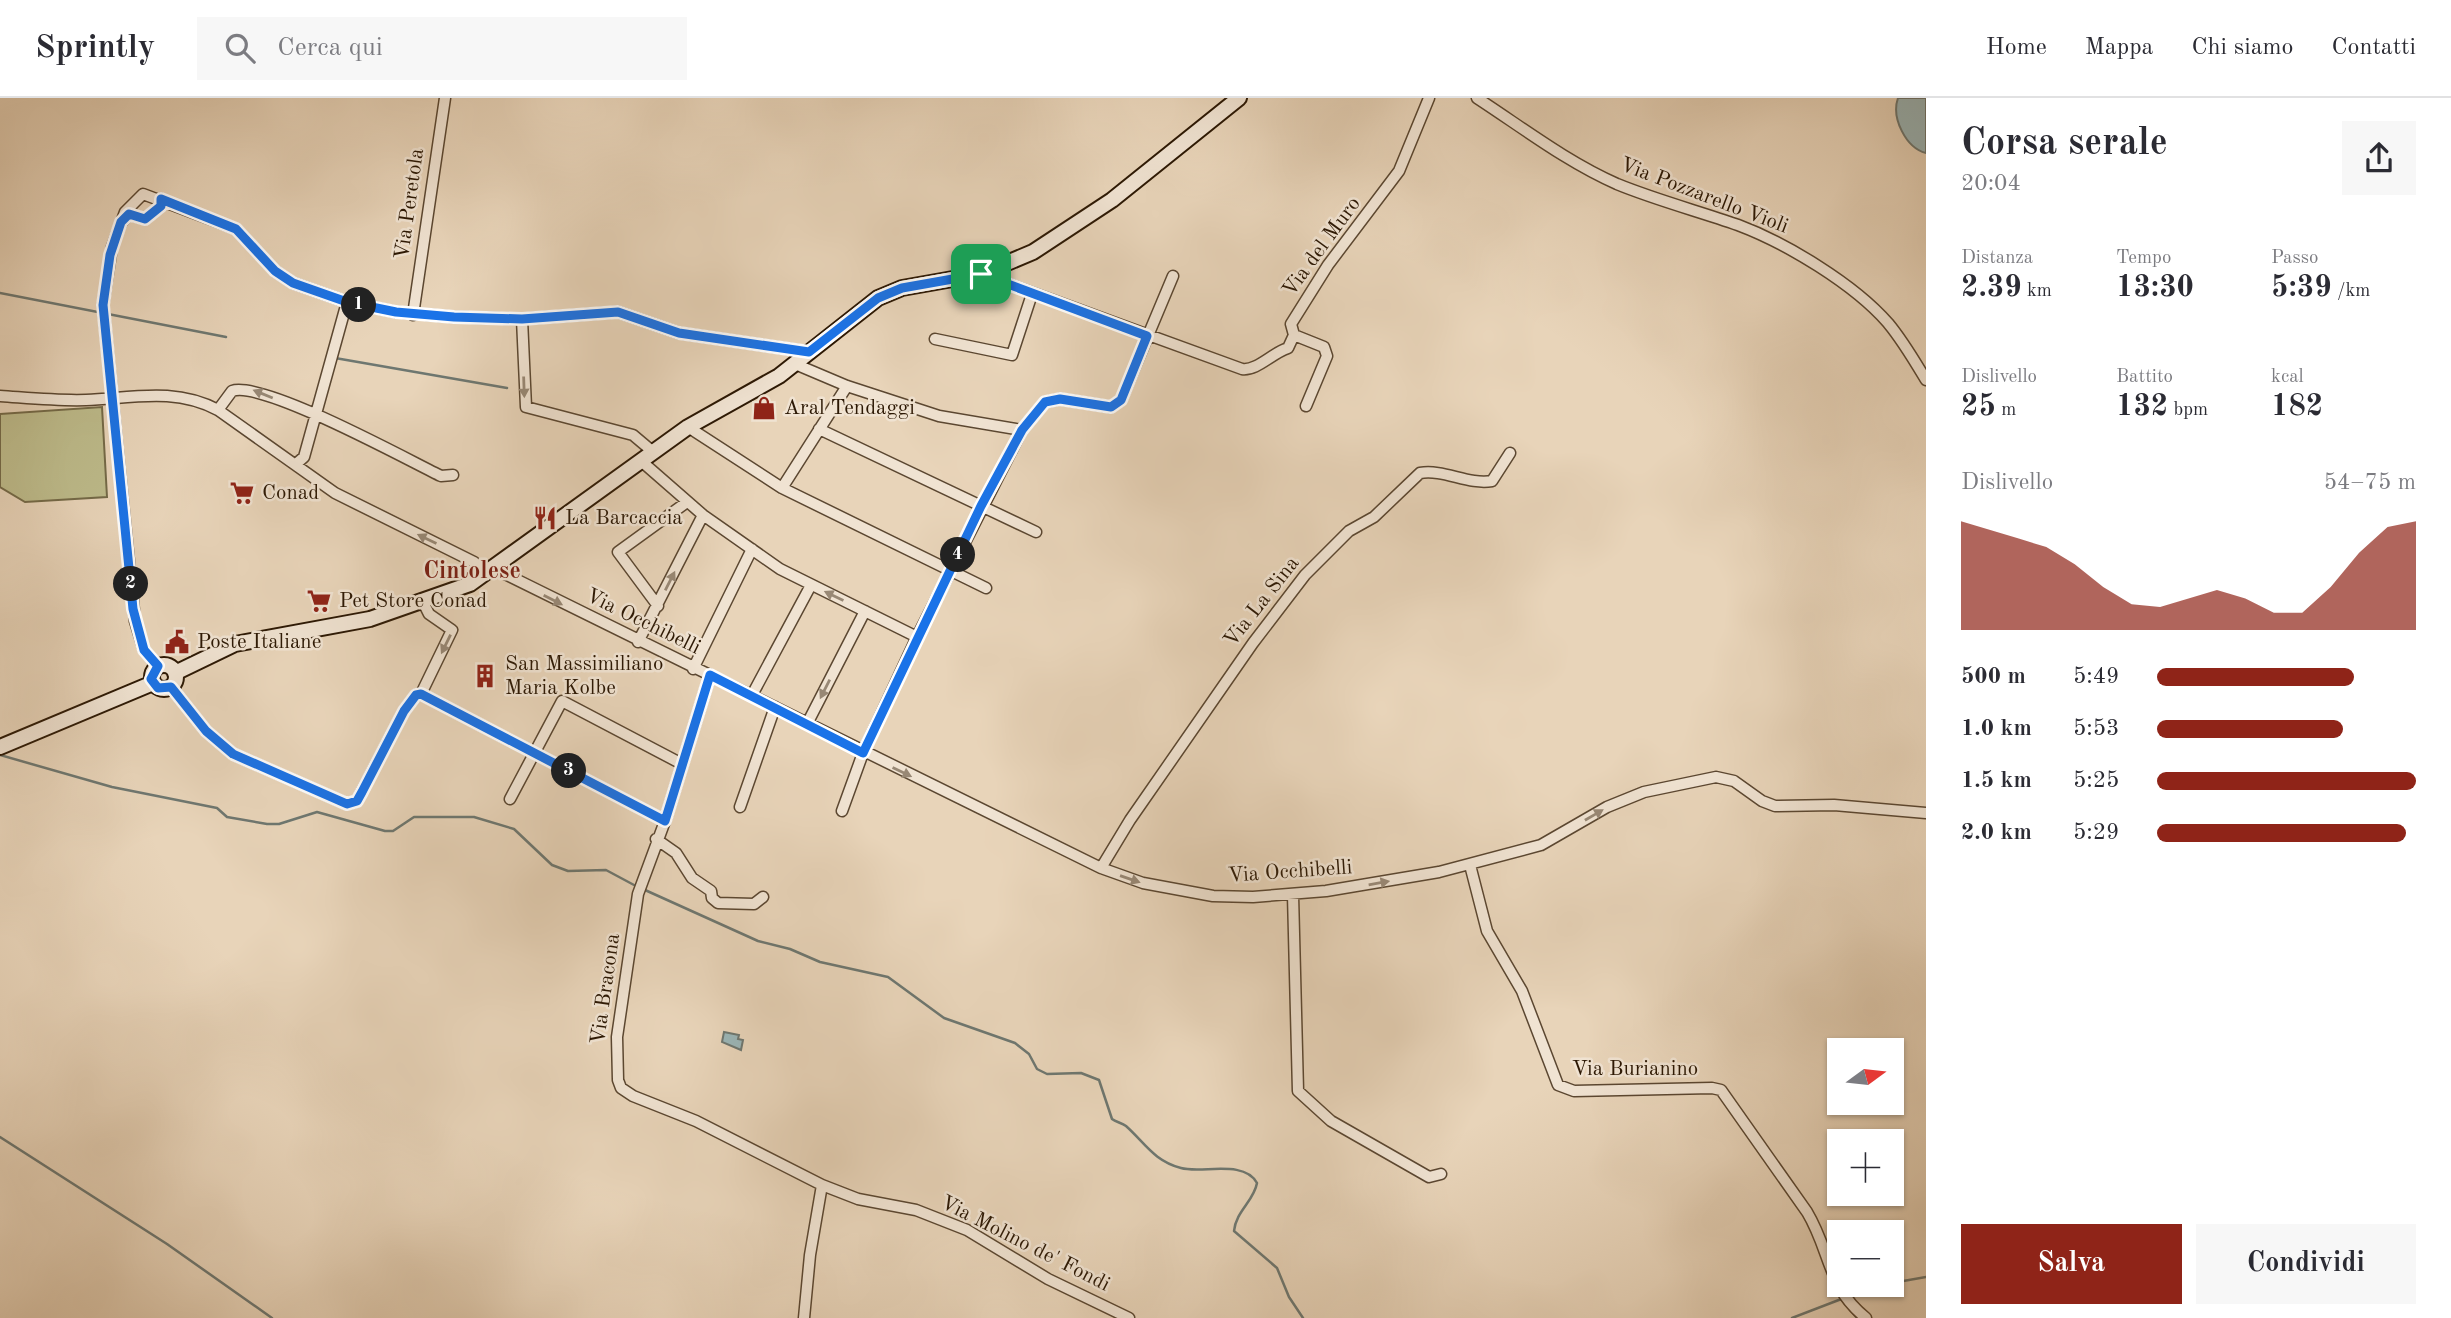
<!DOCTYPE html>
<html lang="it">
<head>
<meta charset="utf-8">
<style>
  :root { --surface:#fff; --page:#f7f7f7; --text:#2b2b33; --muted:#7c7c81; --line:#e1e1e2; --accent:#8f2418 }
  body { margin:0; font-family:"Old Standard TT",serif; background:var(--page); color:var(--text); height:100vh; display:flex; flex-direction:column; font-size:26px; white-space:nowrap }
  * { box-sizing:border-box; margin:0 }
  p { font-size:23px; color:var(--muted) }
  .icon { flex:none; width:38px; height:38px; fill:none; stroke:currentColor; stroke-width:2; stroke-linecap:round; stroke-linejoin:round }
  .map { position:relative; flex:1; overflow:hidden }
  .panel { display:flex; flex-direction:column; background:var(--surface); width:525px }
  .panel>* { flex:none }
  .needle { width:46px; rotate:75deg }
  .tools { position:absolute; left:1827px; top:940px; display:grid; gap:14px }
  .tools a { display:grid; place-items:center; width:77px; height:77px; border-radius:0px; background:var(--surface); box-shadow:0 2px 5px #0004; font-size:35px }
  .pin { position:absolute; display:grid; place-items:center; width:60px; height:60px; color:#fff; margin:-30px; border-radius:14px; box-shadow:0 4px 10px #0006 }
  .km { position:absolute; width:35px; height:35px; margin:-18px; border-radius:50%; background:#222; color:#fff; font-size:19px; line-height:35px; text-align:center }
  .round { display:grid; place-items:center; flex:none; width:74px; height:74px; border-radius:0px; background:var(--page) }
  .summary { display:flex; align-items:center; justify-content:space-between; height:119px; padding:0 35px }
  h1 { font-size:38px; font-weight:700; line-height:52px }
  .figures { display:grid; grid-template-columns:repeat(3,1fr); gap:10px; height:119px; padding:7px 35px }
  .figures div { display:grid; align-content:center }
  .figures b { font-size:30px; font-weight:700 }
  .figures small { font-size:19px; font-weight:400 }
  .figures p { font-size:19px }
  .chart { height:196px; padding:14px 35px }
  .chart p { display:flex; justify-content:space-between }
  .chart svg { width:100%; height:126px; margin-top:7px; fill:var(--accent); opacity:.7 }
  .action { display:flex; gap:14px; margin-top:auto; padding:14px 35px }
  .action a { flex:1; height:80px; border-radius:0px; background:var(--accent); color:#fff; font-size:28px; font-weight:700; line-height:80px; text-align:center }
  .action a+a { background:var(--page); color:var(--text) }
  ul { padding:0 35px; list-style:none; font-size:23px }
  li { display:grid; grid-template-columns:112px 84px 1fr; align-items:center; height:52px }
  li i { height:18px; border-radius:9px; background:var(--accent) }
  header { display:flex; align-items:center; gap:42px; box-sizing:border-box; height:98px; padding:0 35px; background:var(--surface); border-bottom:2px solid var(--line) }
  header strong { font-size:33px }
  nav { display:flex; gap:38px; margin-inline-start:auto; font-size:24px }
  .search { width:490px; height:63px; background:var(--page); display:flex; align-items:center; gap:18px; box-sizing:border-box; padding:0 24px; border-radius:0px; color:var(--muted); font-size:26px }
  main { display:flex; flex:1; min-height:0 }
  .map>svg:first-child { display:block }
  .green { fill:#bdbb8b; stroke:#746a48; stroke-width:2 }
  .water { fill:#9ab6b8; stroke:#6e7770; stroke-width:2 }
  .lines { fill:none; stroke-linecap:round; stroke-linejoin:round }
  .stream { stroke:#6e7770; stroke-width:2.5 }
  .street-casing { stroke:#5b4731; stroke-width:13 }
  .secondary-casing { stroke:#2c1804; stroke-width:18 }
  .street { stroke:#f0e3d2; stroke-width:10 }
  .secondary { stroke:#f0e3d2; stroke-width:14 }
  .oneway { fill:#988875 }
  .route-casing { stroke:#fff; stroke-width:14 }
  .route { stroke:#1a73e8; stroke-width:9 }
  .labels { text-anchor:middle; dominant-baseline:central; stroke-width:5; stroke-linejoin:round; paint-order:stroke }
  .street-label { font-size:21px; fill:#2c1804; stroke:#f0e3d2 }
  .poi-label { font-size:21px; fill:#2c1804; stroke:#f0e3d2; text-anchor:start }
  .quarter-label { font-size:24px; font-weight:bold; fill:#7a1f14; stroke:#f0e3d2 }
</style>
</head>
<body>
<header>
<strong>Sprintly</strong>
<div class="search"><svg class="icon" aria-label="search" viewBox="0 0 24 24"><circle cx="10" cy="10" r="6"/><path d="M15 15l6 6"/></svg>Cerca qui</div>
<nav><a>Home</a><a>Mappa</a><a>Chi siamo</a><a>Contatti</a></nav>
</header>
<main>
<div class="map">
<svg width="1926" height="1220" viewBox="0 0 1926 1220">
  <rect width="100%" height="100%" fill="#e8d4b9"/>
  <filter id="stains"><feTurbulence type="fractalNoise" baseFrequency=".00286" numOctaves="4"/><feColorMatrix values="0 0 0 0 .2 0 0 0 0 .09 0 0 0 0 .02 0 0 0 .5 -.17"/></filter>
  <radialGradient id="worn" r=".72"><stop offset=".6" stop-color="#630" stop-opacity="0"/><stop offset="1" stop-color="#630" stop-opacity=".3"/></radialGradient>
  <path class="green" d="M102,309L107,399L25,404L0,389V316Z"/>
  <path class="water" d="M1898,0H1926V55C1906,50 1891,20 1898,0Z
    M724,934L739,937L738,941L743,942L741,952L722,944Z"/>
  <g class="lines">
    <path class="stream" d="M0,195L226,239
      M335,260L507,290
      M0,657L112,689L217,710L227,719L267,726H279L317,714L385,733H393L414,719H474L514,731L552,767L568,773L606,772L634,787
      M645,792L758,843L790,851L820,864L888,879L944,920L1015,945L1029,956L1037,971L1047,976L1081,975L1099,982L1112,1021C1116,1024 1122,1025 1126,1028C1145,1045 1154,1063 1181,1070C1201,1076 1244,1061 1257,1085C1254,1103 1236,1113 1234,1133L1277,1170L1289,1199L1303,1220
      M0,1039L167,1146L272,1220
      M1892,1185L1926,1179
      M1851,1198L1886,1186
      M1841,1201L1857,1220
      M1792,1220L1844,1200"/>
    <g class="street-casing">
      <path id="street" d="M1477,0C1523,30 1567,64 1617,86C1656,102 1698,113 1738,127C1786,145 1854,186 1888,225C1903,243 1914,262 1926,282
        M122,124L129,116L145,121L161,108V101
        M981,176L1242,271C1257,273 1272,255 1288,250L1294,237L1291,226L1328,167L1399,73L1429,0
        M413,217L445,0
        M522,221L526,309L633,337L652,353
        M1294,237L1324,249L1327,258L1306,308
        M935,241L1012,257L1032,196
        M795,266L847,288L939,318L1022,332
        M0,298C29,300 57,303 86,302C132,300 175,289 218,312L335,395L474,464L486,475
        M218,312L232,293C262,282 406,361 441,378L453,377
        M688,329L782,390L986,490
        M819,331L1036,434
        M640,362L703,417L780,471L917,539
        M296,366L304,359L347,204
        M782,390L847,288
        M493,470L1101,770L1143,785L1213,798L1253,799L1326,793L1439,774L1541,747L1607,709L1644,694L1716,679L1734,683L1762,703L1775,708L1834,707L1926,715
        M658,508L618,454L687,404
        M638,544L703,417
        M158,568L144,552L135,523L103,207L112,149L125,114L143,96L236,131L275,173L293,185L347,204L396,214L454,219L522,221L618,214L679,235L809,254
        M693,571L752,451
        M710,577L665,723L638,796L617,939L618,982L621,990L633,998L696,1023L822,1087L810,1157L804,1220
        M171,589L206,633L233,656L347,706L357,703L404,613L416,597L421,596L665,723
        M421,596L452,532L429,516L423,504
        M752,597L811,487
        M807,626L865,513
        M510,701L562,603L682,666
        M740,709L775,609
        M842,713L863,655L917,539L1022,332L1045,304L1060,301L1111,309L1121,302L1173,178
        M656,741L676,755L692,780L711,793L712,800L718,805L754,806L763,799
        M1470,767L1487,833L1522,893L1558,987L1574,993L1712,990L1721,992L1807,1114C1831,1154 1827,1189 1866,1220
        M1101,770L1130,722L1253,545L1305,477L1349,433L1374,419L1420,375C1444,371 1468,387 1492,383L1510,355
        M1293,797L1298,993L1331,1023L1429,1079L1441,1076
        M822,1087L858,1101L916,1112L967,1132L1048,1181L1129,1220"/>
    </g>
    <g class="secondary-casing">
      <path id="secondary" d="M152 579a12 12 0 1 1 24 0a12 12 0 1 1-24 0Z
        M175,575L235,546L370,521L470,486L688,329L779,278L878,200L902,190L981,176L1033,154L1112,102L1239,0
        M0,649L153,585"/>
    </g>
    <use href="#street" class="street"/>
    <use href="#secondary" class="secondary"/>
  </g>
  <defs><path id="oneway-solid" d="M-6-.8H1V-3.2L6.5 0L1 3.2V.8H-6Z" transform="scale(1.75)"/></defs>
  <g class="oneway">
    <use href="#oneway-solid" transform="translate(524 289) rotate(88)"/>
    <use href="#oneway-solid" transform="translate(263 296) rotate(-158)"/>
    <use href="#oneway-solid" transform="translate(427 441) rotate(-154)"/>
    <use href="#oneway-solid" transform="translate(670 483) rotate(-63)"/>
    <use href="#oneway-solid" transform="translate(834 498) rotate(-154)"/>
    <use href="#oneway-solid" transform="translate(553 502) rotate(27)"/>
    <use href="#oneway-solid" transform="translate(446 546) rotate(116)"/>
    <use href="#oneway-solid" transform="translate(825 591) rotate(117)"/>
    <use href="#oneway-solid" transform="translate(902 674) rotate(26)"/>
    <use href="#oneway-solid" transform="translate(1594 717) rotate(-30)"/>
    <use href="#oneway-solid" transform="translate(1130 781) rotate(19)"/>
    <use href="#oneway-solid" transform="translate(1379 785) rotate(-10)"/>
  </g>
  <g class="lines">
    <g class="route-casing">
      <path id="route" d="M161,101L236,131L275,173L293,185L347,204L396,214L454,219L522,221L618,214L679,235L809,254L878,200L902,190L981,176L1147,238L1121,302L1111,309L1060,301L1045,304L1022,332L981,408L863,655L710,577L665,723L421,596L416,597L404,613L362,694L357,703L347,706L233,656L206,633L171,589L158,590L151,581L158,568L144,552L133,511L103,207L110,157L121,124L129,116L145,121L161,108Z"/>
    </g>
    <use href="#route" class="route"/>
  </g>
  <defs>
    <g id="shop-bare" transform="scale(1.89)"><path d="M-5-2.5h2.3a2.7 3.5 0 0 1 5.4 0H5L5.5 6h-11ZM-1.5-2.5h3a1.5 2.3 0 0 0-3 0Z" fill="#8f2418" stroke="#f0e3d2" stroke-width="2.5" paint-order="stroke"/></g>
    <g id="supermarket-bare" transform="scale(1.89)"><path d="M-6-5.5h2.5l.6 2H6L4.5 2H-2.5L-4.4-4H-6ZM-1.5 3.2a1.3 1.3 0 1 0 .1 0ZM3 3.2a1.3 1.3 0 1 0 .1 0Z" fill="#8f2418" stroke="#f0e3d2" stroke-width="2.5" paint-order="stroke"/></g>
    <g id="restaurant-bare" transform="scale(1.89)"><path d="M-5-6h1v4h1v-4h1v4h1v-4h1v5L-1.5 .5V6h-2V.5L-5-1ZM5-6V6H3V1.5H1.5Q1.5-4 5-6Z" fill="#8f2418" stroke="#f0e3d2" stroke-width="2.5" paint-order="stroke"/></g>
    <g id="civic-bare" transform="scale(1.89)"><path d="M-.6-6.5H3V-4.5H.6V-3L4-1V1h2V6H-6V1h2V-1L-.6-3ZM-1.2 2.5V6h2.4V2.5Z" fill="#8f2418" stroke="#f0e3d2" stroke-width="2.5" paint-order="stroke"/></g>
    <g id="building-bare" transform="scale(1.89)"><path d="M-4-6H4V6H1V3H-1V6H-4ZM-2.5-4.3h1.7v1.8h-1.7ZM.8-4.3h1.7v1.8H.8ZM-2.5-1h1.7V.8h-1.7ZM.8-1h1.7V.8H.8Z" fill="#8f2418" stroke="#f0e3d2" stroke-width="2.5" paint-order="stroke"/></g>
  </defs>
  <g fill-rule="evenodd">
    <use href="#shop-bare" x="764" y="310"/>
    <use href="#supermarket-bare" x="242" y="395"/>
    <use href="#restaurant-bare" x="545" y="420"/>
    <use href="#supermarket-bare" x="319" y="503"/>
    <use href="#civic-bare" x="177" y="544"/>
    <use href="#building-bare" x="485" y="578"/>
  </g>
  <g class="labels">
    <g class="street-label">
      <text transform="translate(1704 98) rotate(21)">Via Pozzarello Violi</text>
      <text transform="translate(410 106) rotate(-82)">Via Peretola</text>
      <text transform="translate(1322 149) rotate(-54)">Via del Muro</text>
      <text transform="translate(1262 504) rotate(-52)">Via La Sina</text>
      <text transform="translate(643 524) rotate(26)">Via Occhibelli</text>
      <text transform="translate(1290 774) rotate(-4)">Via Occhibelli</text>
      <text transform="translate(606 891) rotate(-82)">Via Bracona</text>
      <text x="1635" y="971">Via Burianino</text>
      <text transform="translate(1025 1146) rotate(27)">Via Molino de' Fondi</text>
    </g>
    <g class="poi-label">
      <text x="784" y="310">Aral Tendaggi</text>
      <text x="262" y="395">Conad</text>
      <text x="565" y="420">La Barcaccia</text>
      <text x="339" y="503">Pet Store Conad</text>
      <text x="197" y="544">Poste Italiane</text>
      <text x="505" y="566">San Massimiliano<tspan x="505" dy="24">Maria Kolbe</tspan></text>
    </g>
    <g class="quarter-label">
      <text x="472" y="474">Cintolese</text>
    </g>
  </g>
  <rect width="100%" height="100%" filter="url(#stains)"/>
  <rect width="100%" height="100%" fill="url(#worn)"/>
</svg>
<div class="tools">
<a><svg class="needle" viewBox="-14 -14 28 28"><path d="M0-13l5 13h-10z" fill="#e53935"/><path d="M0 13l5-13h-10z" fill="#7c7c81"/></svg></a>
<a>+</a>
<a>−</a>
</div>
<div class="pin" style="left:981px;top:176px;background:#1e9e55"><svg class="icon" aria-label="arrive" viewBox="0 0 24 24"><path d="M6 21V4h12l-3 4 3 4H6"/></svg></div>
<b class="km" style="left:359px;top:207px">1</b>
<b class="km" style="left:131px;top:486px">2</b>
<b class="km" style="left:569px;top:673px">3</b>
<b class="km" style="left:958px;top:457px">4</b>
</div>
<section class="panel">
<div class="summary"><div><h1>Corsa serale</h1><p>20:04</p></div><a class="round"><svg class="icon" aria-label="share" viewBox="0 0 24 24"><path d="M12 15V3M7 8l5-5 5 5M5 13v7h14v-7"/></svg></a></div>
<div class="figures">
<div><p>Distanza</p><b>2.39<small> km</small></b></div>
<div><p>Tempo</p><b>13:30</b></div>
<div><p>Passo</p><b>5:39<small> /km</small></b></div>
</div>
<div class="figures">
<div><p>Dislivello</p><b>25<small> m</small></b></div>
<div><p>Battito</p><b>132<small> bpm</small></b></div>
<div><p>kcal</p><b>182</b></div>
</div>
<div class="chart"><p><span>Dislivello</span>54–75 m</p>
<svg viewBox="0 0 160 44" preserveAspectRatio="none"><path d="M0 44V6L10 9L20 12L30 15L40 21L50 29L60 35L70 36L80 33L90 30L100 33L110 38L120 38L130 29L140 17L150 8L160 6V44z"/></svg>
</div>
<ul>
<li><b>500 m</b>5:49<i style="width:76%"></i></li>
<li><b>1.0 km</b>5:53<i style="width:72%"></i></li>
<li><b>1.5 km</b>5:25<i style="width:100%"></i></li>
<li><b>2.0 km</b>5:29<i style="width:96%"></i></li>
</ul>
<div class="action"><a>Salva</a><a>Condividi</a></div>
</section>
</main>
</body>
</html>
